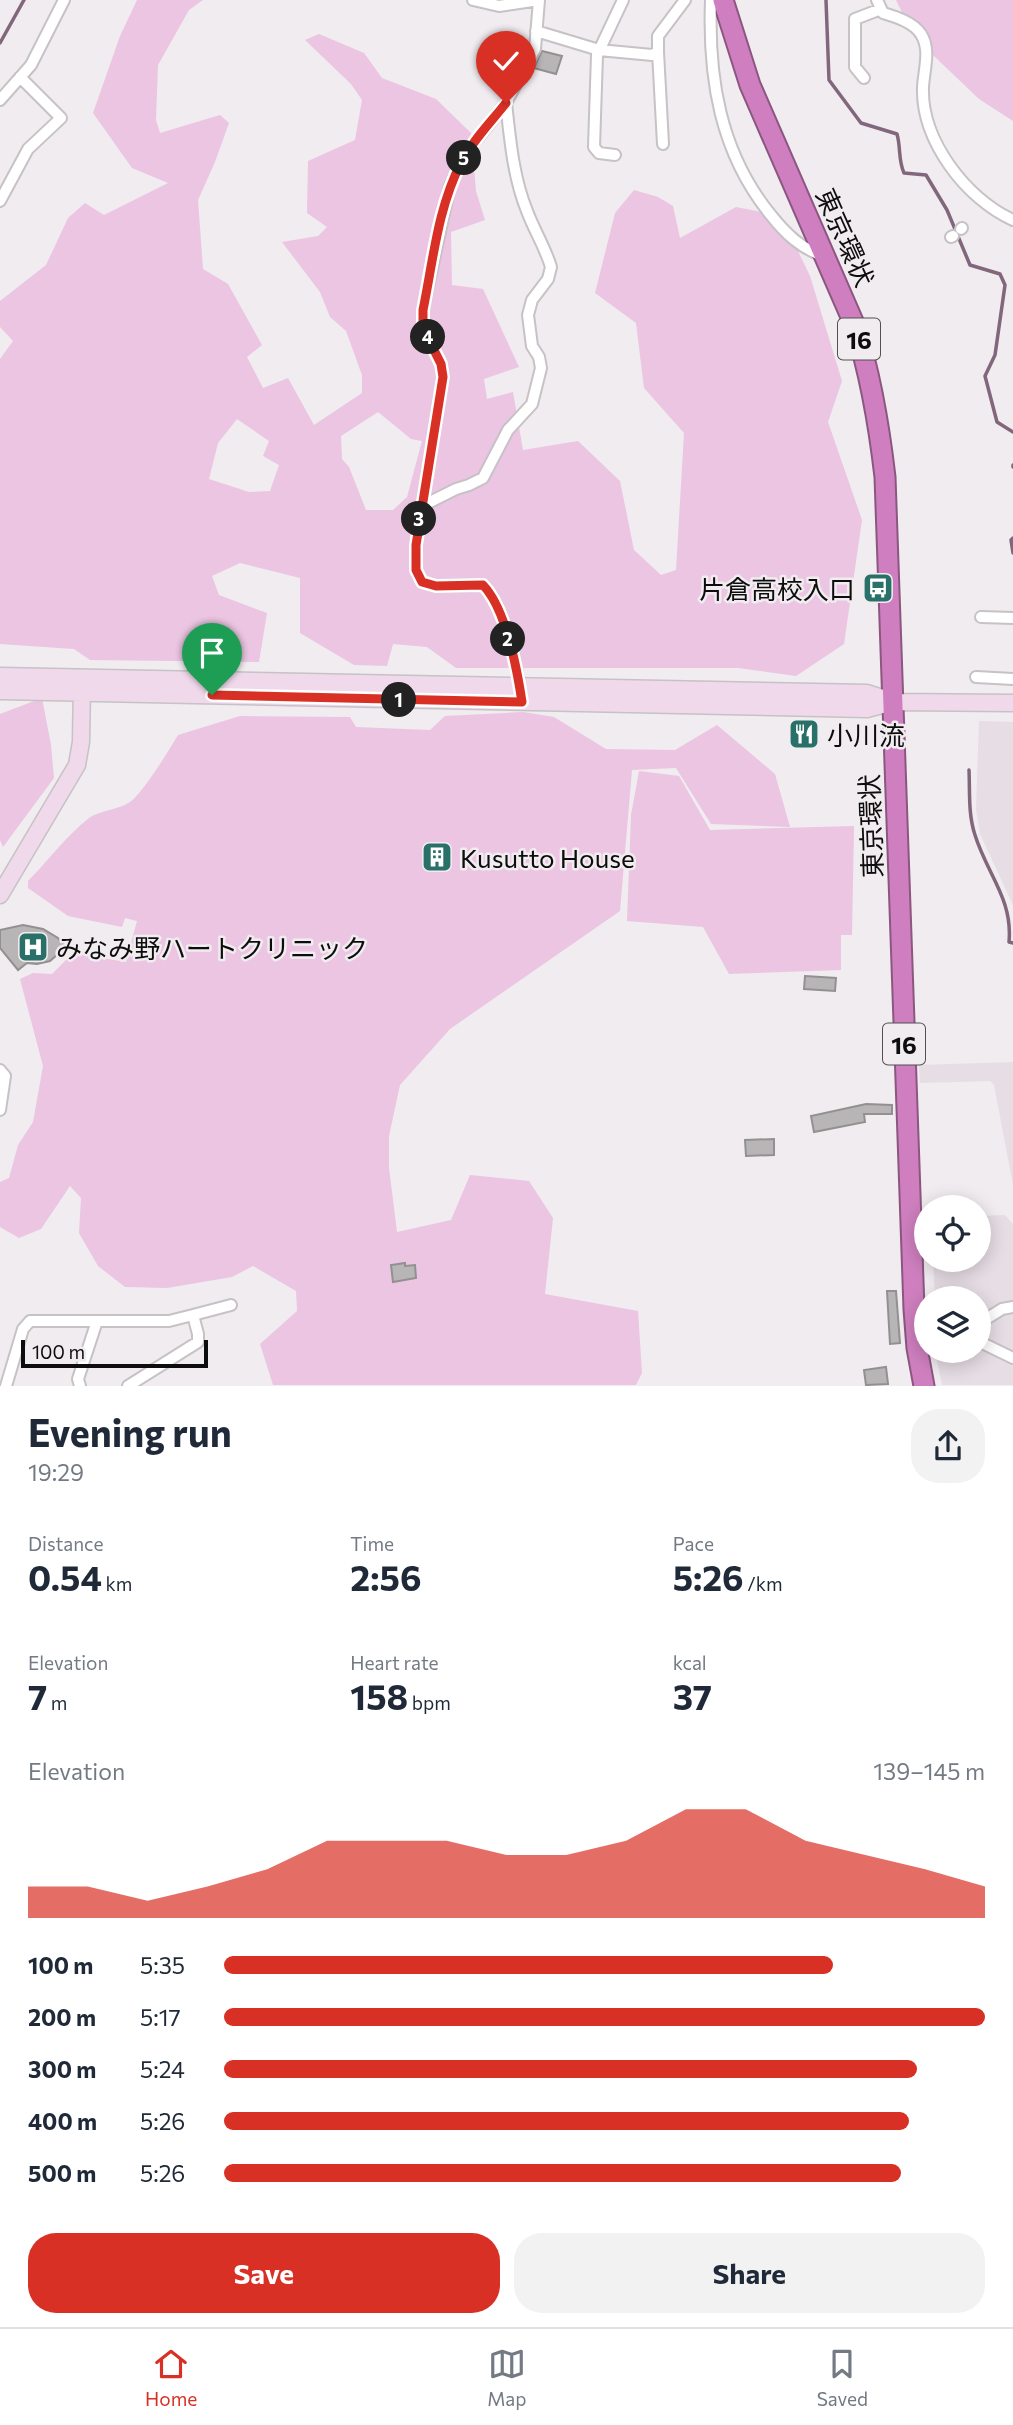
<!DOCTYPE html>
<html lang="en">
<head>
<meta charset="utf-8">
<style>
  :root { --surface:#fff; --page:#f2f2f3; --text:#1f2937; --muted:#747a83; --line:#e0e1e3; --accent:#d93025 }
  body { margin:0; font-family:Commissioner,"Noto Sans JP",sans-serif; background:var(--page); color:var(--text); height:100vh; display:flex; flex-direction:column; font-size:26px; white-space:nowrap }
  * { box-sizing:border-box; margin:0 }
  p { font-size:23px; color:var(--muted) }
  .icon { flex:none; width:38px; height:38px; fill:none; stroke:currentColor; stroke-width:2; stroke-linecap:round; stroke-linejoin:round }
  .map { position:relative; height:1386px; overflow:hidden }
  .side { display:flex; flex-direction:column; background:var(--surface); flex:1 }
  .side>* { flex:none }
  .fabs { position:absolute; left:914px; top:1195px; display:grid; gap:14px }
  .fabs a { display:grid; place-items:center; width:77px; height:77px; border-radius:50%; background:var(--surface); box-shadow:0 4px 18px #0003; font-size:35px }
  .scale { position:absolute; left:21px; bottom:18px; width:187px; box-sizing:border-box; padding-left:7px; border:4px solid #0e0d0d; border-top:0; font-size:19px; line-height:24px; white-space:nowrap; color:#0e0d0d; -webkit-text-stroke:5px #f0ecef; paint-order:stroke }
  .pin { position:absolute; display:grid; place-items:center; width:60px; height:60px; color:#fff; margin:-72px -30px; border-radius:50% 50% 50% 0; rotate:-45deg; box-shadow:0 0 7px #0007 }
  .pin .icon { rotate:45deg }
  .km { position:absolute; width:35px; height:35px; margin:-18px; border-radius:50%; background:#222; color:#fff; font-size:19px; line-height:35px; text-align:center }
  .round { display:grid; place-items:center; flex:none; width:74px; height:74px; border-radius:28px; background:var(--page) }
  .headline { display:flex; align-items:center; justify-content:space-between; height:119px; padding:0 28px }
  h1 { font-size:38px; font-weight:700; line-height:52px }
  .metrics { display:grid; grid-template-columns:repeat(3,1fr); gap:10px; height:119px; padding:7px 28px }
  .metrics div { display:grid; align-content:center }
  .metrics b { font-size:35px; font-weight:700 }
  .metrics small { font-size:19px; font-weight:400 }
  .metrics p { font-size:19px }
  .chart { height:196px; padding:14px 28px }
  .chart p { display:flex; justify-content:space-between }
  .chart svg { width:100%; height:126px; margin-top:7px; fill:var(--accent); opacity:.7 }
  .primary-button { display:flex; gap:14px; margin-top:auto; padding:14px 28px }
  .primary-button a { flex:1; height:80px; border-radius:28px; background:var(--accent); color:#fff; font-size:28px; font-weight:700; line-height:80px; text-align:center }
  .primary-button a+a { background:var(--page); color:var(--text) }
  ul { padding:0 28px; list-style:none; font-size:23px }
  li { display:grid; grid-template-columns:112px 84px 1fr; align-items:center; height:52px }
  li i { height:18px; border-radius:9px; background:var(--accent) }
  .dock { display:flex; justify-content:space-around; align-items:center; height:98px; border-top:2px solid var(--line); background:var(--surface); font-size:19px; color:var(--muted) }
  .dock a { display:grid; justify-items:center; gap:4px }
  .dock .active { color:var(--accent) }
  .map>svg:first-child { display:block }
  .built { fill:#e7dde5 }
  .green { fill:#ebc5e2; fill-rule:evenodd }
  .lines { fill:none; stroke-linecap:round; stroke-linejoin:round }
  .stream { stroke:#82677c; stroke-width:3.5 }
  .building { fill:#b8b5b7; stroke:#939092; stroke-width:2 }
  .street-casing { stroke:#c6c2c5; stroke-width:14 }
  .secondary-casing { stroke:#c6c2c5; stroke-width:19 }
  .highway-casing { stroke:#8b5781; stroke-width:23 }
  .street { stroke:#fff; stroke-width:10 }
  .secondary { stroke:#f1d9ec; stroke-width:16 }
  .highway { stroke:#cf7fbf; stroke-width:19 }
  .route-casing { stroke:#fff; stroke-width:14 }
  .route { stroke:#d93025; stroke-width:9 }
  .labels { text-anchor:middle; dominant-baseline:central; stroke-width:5; stroke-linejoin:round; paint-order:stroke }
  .shield { fill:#f0ecef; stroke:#525051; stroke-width:2 }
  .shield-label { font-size:24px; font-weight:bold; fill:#0e0d0d }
  .street-label { font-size:26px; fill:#0e0d0d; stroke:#f0ecef }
  .poi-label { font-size:26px; fill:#0e0d0d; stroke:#f0ecef; text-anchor:start }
</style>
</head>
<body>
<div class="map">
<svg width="1013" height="1386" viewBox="0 0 1013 1386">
  <rect width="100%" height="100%" fill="#f0ecef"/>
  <path class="built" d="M979,721L1013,722V905L980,834L976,809Z
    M1013,1062V1185L994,1085L990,1081L920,1083L919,1065Z
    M1005,1215L1013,1224V1385H942L935,1351H978V1298H935L933,1260H978V1216Z"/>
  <path class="green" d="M137,0H203L189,10L158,65L156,120L160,133L220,115L229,123L215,162L198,200L203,269L228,284L262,345L247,357L263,388L288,378L314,425L362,393V375L346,331L330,317L320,292L282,242L318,236L327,227L307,213L308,161L355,140L362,100L351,84L305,40L319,34L364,53L382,78L436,99L471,133L476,191L485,220L451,232L452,285L483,289L519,367L484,379L487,399L513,392L523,450L578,441L620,481L634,550L661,575L676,570L684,433L644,388L636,323L595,293L615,213L634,190L658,197L673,206L680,238L736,207L781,216L810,276L842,381L828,422L862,520L844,644L796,676L738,668H456L427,647L393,644L387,666L354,665L300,633V578L240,563L212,576L219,595L267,613L259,662L90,660L74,649L0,644V359L13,341L0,327V301L46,265L68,218L85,203L104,215L168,183L132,168L93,113L120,36ZM378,412L411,439L422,441L407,497L393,510H366L349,467L342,459L341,436ZM237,419L269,441L263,456L279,465L270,491L249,492L209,479L218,443Z
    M896,0H1013V121L979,99L914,37Z
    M42,698L51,745L54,778L3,847L0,840V714Z
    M523,712L554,717L606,749L675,750L717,725L775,774L790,827L711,824L676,768L632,770L620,911L450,1029L400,1085L389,1136V1168L397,1232L451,1220L470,1175L529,1181L553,1218L545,1294L638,1311L642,1373L636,1385H273L260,1344L297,1311L296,1291L253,1266L232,1277L167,1288L125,1287L98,1266L79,1233L81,1198L70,1186L41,1229L19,1238L0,1227V1182L9,1178L18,1145L33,1122L43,1066L20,979L33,973L52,974L73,953L126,962L137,921L125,918L122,927L68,916L28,888V881C49,860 65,837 89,818C101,810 118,810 130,802C143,793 169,750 178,735L240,716L350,717L356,727L430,730L445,716Z
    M639,771L679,776L710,830L854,826L852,935H841V970L729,974L703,927L627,921L631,815Z"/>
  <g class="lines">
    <path class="stream" d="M826,0L829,80L861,123L897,134C901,148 898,160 904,173L926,175L947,210L970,265L1000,274L1005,285L995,355L985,376L997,422L1013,432
      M0,43L24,0
      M1013,465V467
      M1013,538L1011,540L1013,553
      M969,770C970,792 968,814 975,835C987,874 1013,899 1009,942L1013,943"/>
  </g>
  <path class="building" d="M542,51L562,56L556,74L534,68Z
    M443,845L447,866L431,868L428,847Z
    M23,925L43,929L58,938L66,947L50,961L37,964L27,963L18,970L0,948V930Z
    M805,976L836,978L835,991L804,989Z
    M866,1104L892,1105V1114H864L865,1122L814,1132L811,1116Z
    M774,1139V1155L746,1156L745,1140Z
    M405,1263V1266L415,1265L416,1278L393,1282L391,1265Z
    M887,1291H896L900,1343L890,1344Z
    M886,1367L888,1384L866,1385L864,1370Z"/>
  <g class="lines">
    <g class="street-casing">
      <path id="street" d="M473,0L499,6L539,0L535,49L506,103L472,145L462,160L450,186L423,310V329L441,364L443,377L416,545V570L422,582L436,586L483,585C505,608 516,661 520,692
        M711,0C708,78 720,152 770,214C785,233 801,249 824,256
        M877,0L883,13C896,17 913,22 921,34C931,50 924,69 923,87C921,140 966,199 1013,220
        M536,31L599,50L652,55L658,52V36L685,0
        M658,52L663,144
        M864,78L855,67V19L881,9
        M0,100L31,65L64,0
        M615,155L599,153L594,147L597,55L623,0
        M0,201L28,149L61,118L20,77
        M961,229L962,228
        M951,237L953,236
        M420,507L456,489L469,485L483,478L508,430L532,404L541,368L539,357L532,346L528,315L532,300L548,279L551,267C545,247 534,230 527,211C513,177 510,138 506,103
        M981,617L1013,618
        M976,677L1013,679
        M0,1070L5,1076L0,1110
        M193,1315L231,1305
        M978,1324L1002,1309L1013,1307
        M978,1341L1013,1358
        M6,1386L23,1329L30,1321H169L193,1315L198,1334V1342L128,1386
        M80,1386L78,1379L97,1321"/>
    </g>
    <g class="secondary-casing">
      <path id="secondary" d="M0,676L867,693L892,701
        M0,691L867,709L893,702L1013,703
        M0,895L77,765L81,742L82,684"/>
    </g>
    <g class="highway-casing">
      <path id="highway" d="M723,0L750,85L855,326C871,376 879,425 885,477L914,1309L917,1348L924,1386"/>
    </g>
    <use href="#street" class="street"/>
    <use href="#secondary" class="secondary"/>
    <use href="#highway" class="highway"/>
  </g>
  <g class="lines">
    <g class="route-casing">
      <path id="route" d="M212,695L522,702C517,669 506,609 483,585L436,586L422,582L416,570V545L443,377L441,364L423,328V310C433,261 438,207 461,163C472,141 491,122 506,103"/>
    </g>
    <use href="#route" class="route"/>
  </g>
  <defs>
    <g id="bus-square" transform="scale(1.575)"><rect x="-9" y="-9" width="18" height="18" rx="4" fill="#287068" stroke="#f0ecef"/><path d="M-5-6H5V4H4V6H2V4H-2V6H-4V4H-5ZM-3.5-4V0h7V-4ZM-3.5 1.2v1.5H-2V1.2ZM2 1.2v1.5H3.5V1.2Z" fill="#fff"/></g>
    <g id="restaurant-square" transform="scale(1.575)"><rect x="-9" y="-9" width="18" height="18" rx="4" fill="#287068" stroke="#f0ecef"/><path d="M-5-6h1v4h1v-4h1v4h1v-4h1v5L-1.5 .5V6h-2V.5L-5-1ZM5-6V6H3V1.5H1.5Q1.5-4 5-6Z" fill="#fff"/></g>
    <g id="building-square" transform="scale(1.575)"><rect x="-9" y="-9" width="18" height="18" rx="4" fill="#287068" stroke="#f0ecef"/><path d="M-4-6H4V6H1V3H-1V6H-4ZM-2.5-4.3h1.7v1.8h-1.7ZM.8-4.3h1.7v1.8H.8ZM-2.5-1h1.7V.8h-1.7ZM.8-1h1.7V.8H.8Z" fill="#fff"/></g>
    <g id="hospital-square" transform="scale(1.575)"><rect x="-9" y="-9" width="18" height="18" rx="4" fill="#287068" stroke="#f0ecef"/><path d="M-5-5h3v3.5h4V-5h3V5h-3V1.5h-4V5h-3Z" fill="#fff"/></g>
  </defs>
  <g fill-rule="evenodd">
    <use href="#bus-square" x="878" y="588"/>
    <use href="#restaurant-square" x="804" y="734"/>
    <use href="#building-square" x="437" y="857"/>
    <use href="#hospital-square" x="33" y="947"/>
  </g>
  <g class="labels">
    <g class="shield">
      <rect x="838" y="318.5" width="42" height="41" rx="5"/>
      <rect x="883" y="1023.5" width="42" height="41" rx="5"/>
    </g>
    <g class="shield-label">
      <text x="859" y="339">16</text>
      <text x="904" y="1044">16</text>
    </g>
    <g class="street-label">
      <text transform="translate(846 237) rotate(66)">東京環状</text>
      <text transform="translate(870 826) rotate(-92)">東京環状</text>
    </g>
    <g class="poi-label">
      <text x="855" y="588" text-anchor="end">片倉高校入口</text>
      <text x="827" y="734">小川流</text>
      <text x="460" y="857">Kusutto House</text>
      <text x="56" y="947">みなみ野ハートクリニック</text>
    </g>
  </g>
</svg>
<div class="fabs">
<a><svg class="icon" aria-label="locate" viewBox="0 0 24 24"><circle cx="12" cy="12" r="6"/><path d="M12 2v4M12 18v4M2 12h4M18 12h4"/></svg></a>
<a><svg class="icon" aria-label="layers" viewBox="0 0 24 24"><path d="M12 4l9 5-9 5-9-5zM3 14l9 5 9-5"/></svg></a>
</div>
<div class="scale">100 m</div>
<div class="pin" style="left:212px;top:695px;background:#1e9e55"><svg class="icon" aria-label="arrive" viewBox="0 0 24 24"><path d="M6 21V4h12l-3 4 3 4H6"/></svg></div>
<div class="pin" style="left:506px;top:103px;background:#d93025"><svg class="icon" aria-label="check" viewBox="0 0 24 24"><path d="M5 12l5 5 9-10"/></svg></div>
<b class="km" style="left:399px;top:700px">1</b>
<b class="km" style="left:508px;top:639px">2</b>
<b class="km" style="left:419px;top:519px">3</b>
<b class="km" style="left:428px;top:337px">4</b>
<b class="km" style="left:464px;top:158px">5</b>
</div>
<section class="side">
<div class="headline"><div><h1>Evening run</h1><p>19:29</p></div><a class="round"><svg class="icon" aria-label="share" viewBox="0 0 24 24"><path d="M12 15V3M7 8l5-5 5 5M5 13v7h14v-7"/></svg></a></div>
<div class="metrics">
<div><p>Distance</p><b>0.54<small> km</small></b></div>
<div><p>Time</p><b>2:56</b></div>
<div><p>Pace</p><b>5:26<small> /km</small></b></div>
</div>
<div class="metrics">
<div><p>Elevation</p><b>7<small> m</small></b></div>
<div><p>Heart rate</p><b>158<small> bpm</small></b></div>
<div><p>kcal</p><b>37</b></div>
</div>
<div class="chart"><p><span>Elevation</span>139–145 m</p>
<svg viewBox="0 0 160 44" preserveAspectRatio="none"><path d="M0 44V33L10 33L20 38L30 33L40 27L50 17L60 17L70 17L80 22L90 22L100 17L110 6L120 6L130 17L140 22L150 27L160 33V44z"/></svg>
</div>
<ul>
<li><b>100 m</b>5:35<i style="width:80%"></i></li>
<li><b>200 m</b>5:17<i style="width:100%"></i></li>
<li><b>300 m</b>5:24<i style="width:91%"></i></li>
<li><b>400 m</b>5:26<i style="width:90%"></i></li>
<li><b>500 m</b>5:26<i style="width:89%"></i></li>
</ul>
<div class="primary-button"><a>Save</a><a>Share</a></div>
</section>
<nav class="dock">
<a class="active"><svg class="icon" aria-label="home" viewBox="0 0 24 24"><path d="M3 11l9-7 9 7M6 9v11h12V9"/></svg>Home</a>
<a><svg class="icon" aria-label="map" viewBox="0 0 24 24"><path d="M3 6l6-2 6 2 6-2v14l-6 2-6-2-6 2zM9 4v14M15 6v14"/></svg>Map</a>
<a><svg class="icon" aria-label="saved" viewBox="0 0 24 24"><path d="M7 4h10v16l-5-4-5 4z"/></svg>Saved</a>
</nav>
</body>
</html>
